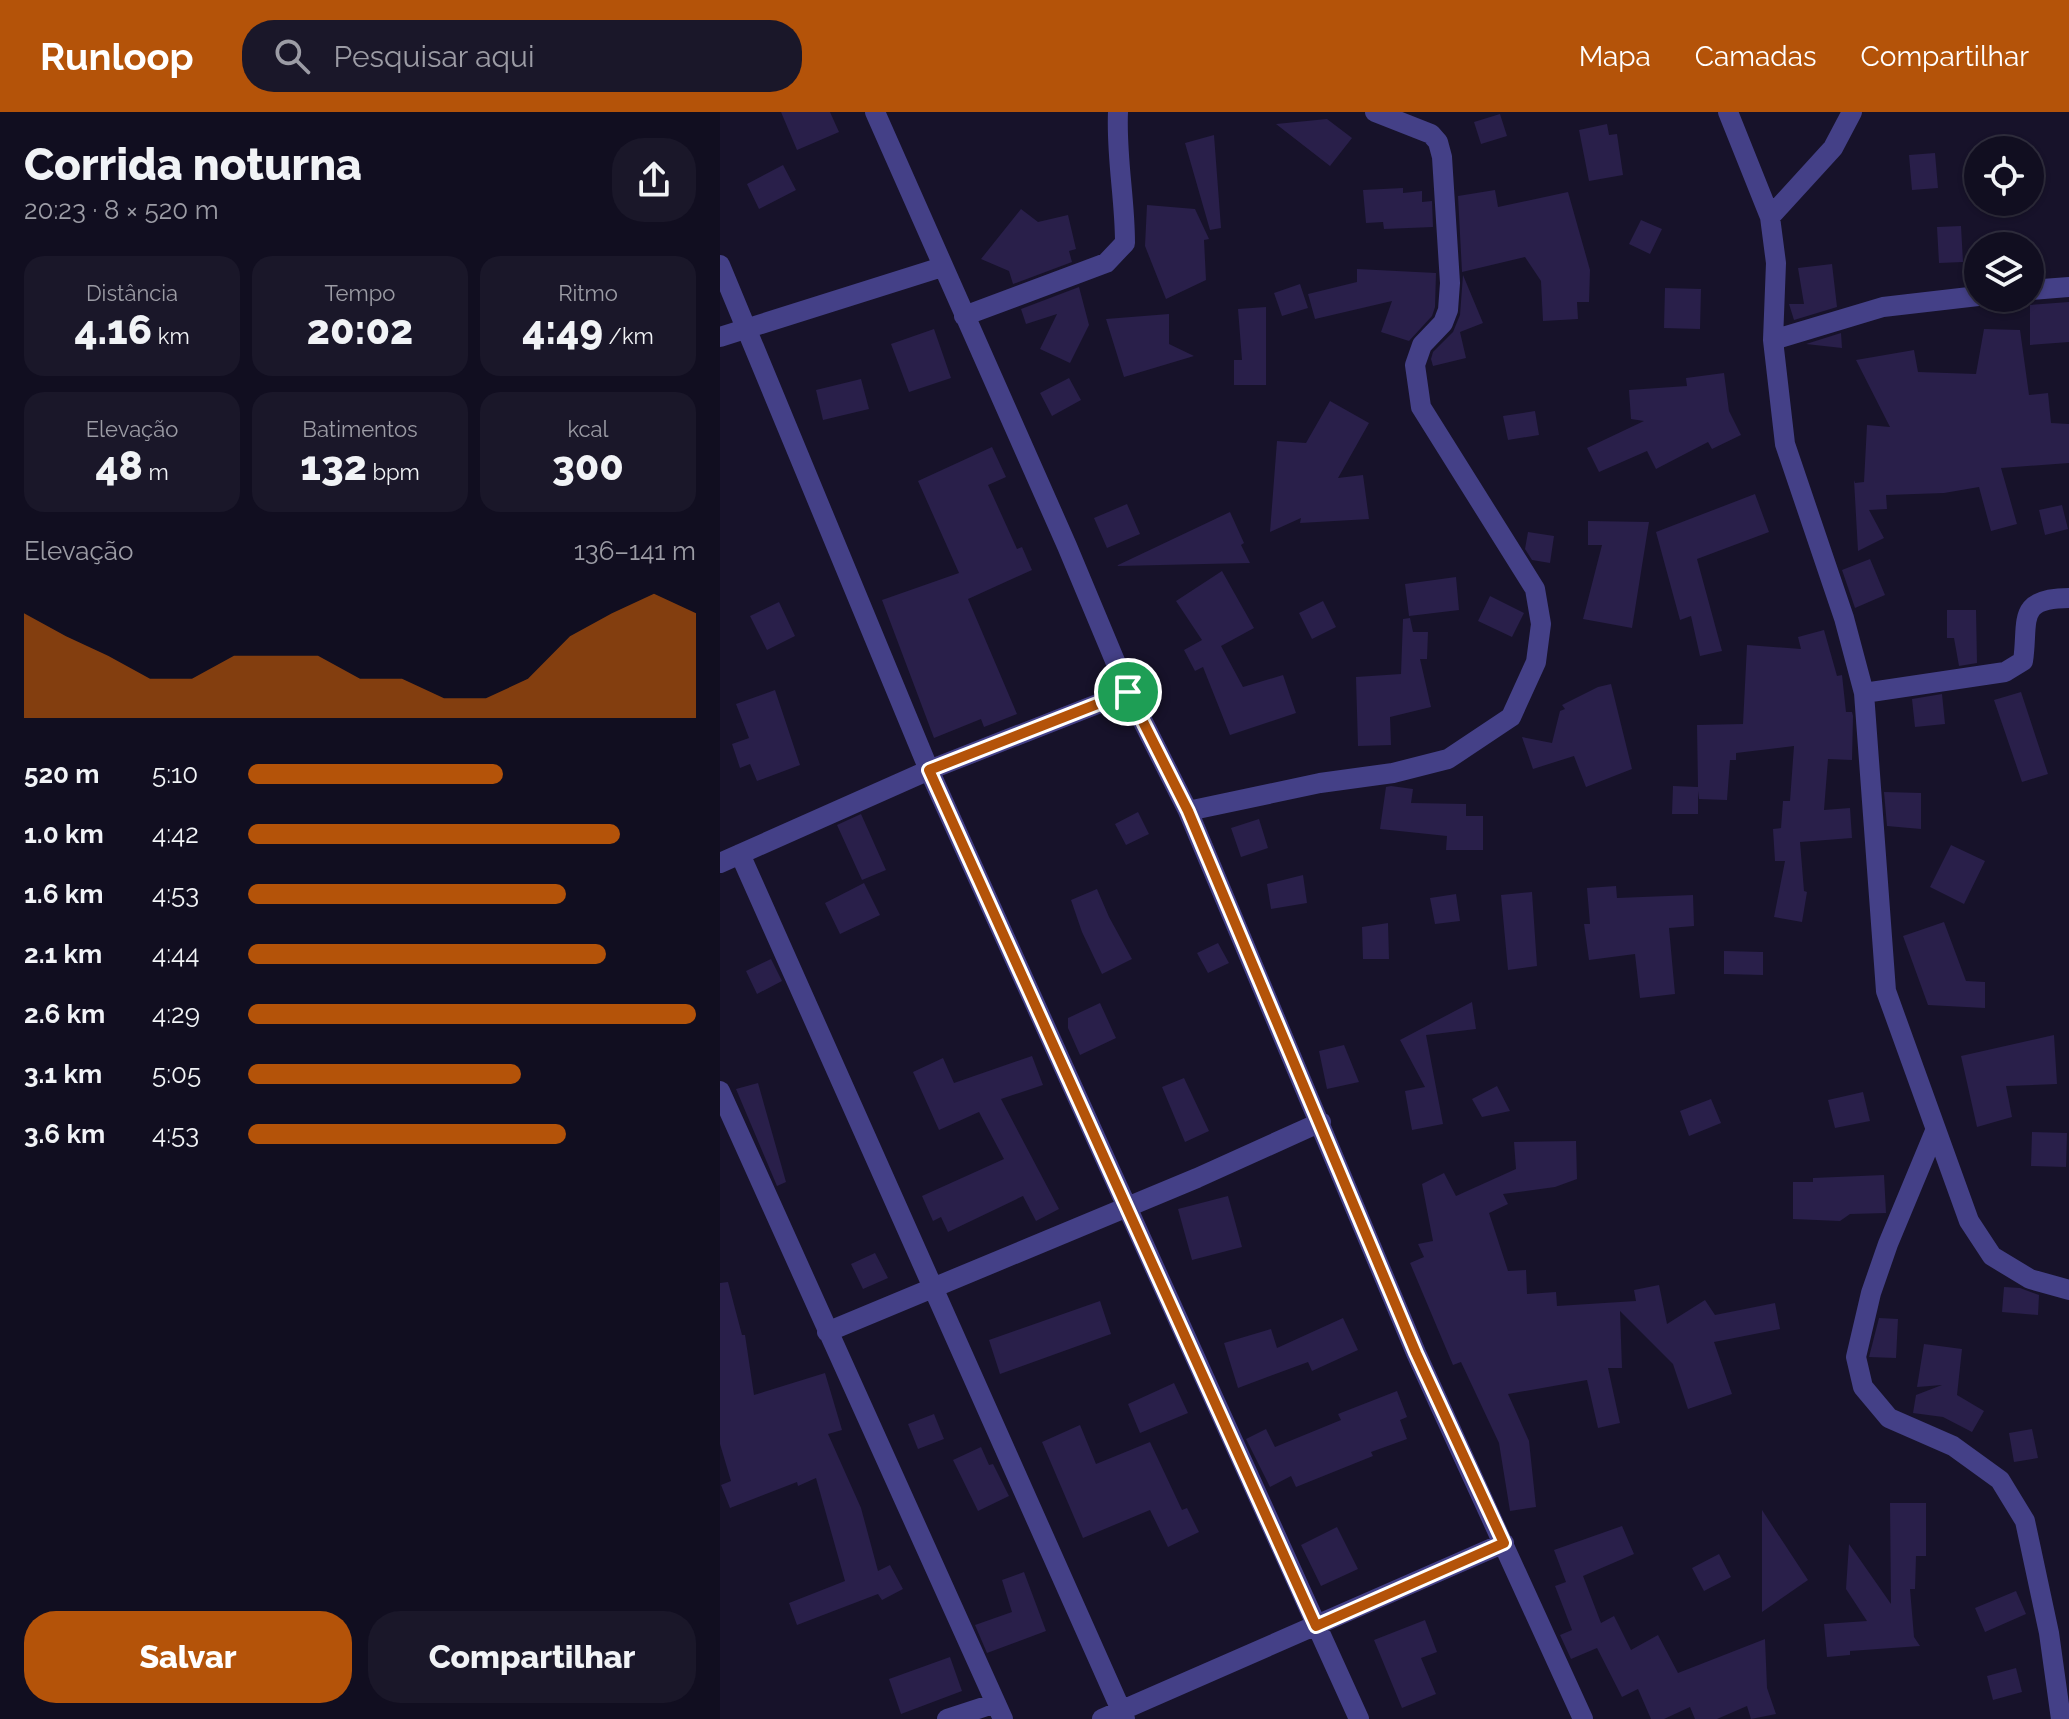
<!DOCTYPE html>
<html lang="pt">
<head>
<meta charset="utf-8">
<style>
  :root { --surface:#110e20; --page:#1a1729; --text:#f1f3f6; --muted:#9c9ca5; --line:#302e3e; --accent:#b45309 }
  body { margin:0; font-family:Raleway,sans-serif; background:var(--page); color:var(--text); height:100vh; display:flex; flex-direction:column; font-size:30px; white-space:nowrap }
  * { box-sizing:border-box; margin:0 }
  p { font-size:26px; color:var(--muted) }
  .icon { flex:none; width:44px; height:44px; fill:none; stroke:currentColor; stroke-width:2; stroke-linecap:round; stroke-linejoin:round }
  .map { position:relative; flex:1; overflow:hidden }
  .panel { display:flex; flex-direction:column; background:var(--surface); width:720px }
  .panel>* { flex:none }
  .tools { position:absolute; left:1244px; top:24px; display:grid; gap:16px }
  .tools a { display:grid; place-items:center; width:80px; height:80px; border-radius:50%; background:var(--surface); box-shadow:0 2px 6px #0004,0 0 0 2px var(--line); font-size:40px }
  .pin { position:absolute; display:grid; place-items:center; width:68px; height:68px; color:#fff; margin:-34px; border:4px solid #fff; border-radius:50%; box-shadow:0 2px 8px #0007 }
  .round { display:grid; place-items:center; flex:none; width:84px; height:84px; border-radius:32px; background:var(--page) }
  .overview { display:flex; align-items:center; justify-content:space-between; height:136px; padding:0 24px }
  h1 { font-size:44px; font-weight:800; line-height:60px }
  .figures { display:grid; grid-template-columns:repeat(3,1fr); gap:12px; height:136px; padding:8px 24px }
  .figures div { display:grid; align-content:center; border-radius:20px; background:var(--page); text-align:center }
  .figures b { font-size:40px; font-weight:800 }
  .figures small { font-size:22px; font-weight:400 }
  .figures p { font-size:22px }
  .chart { height:224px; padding:16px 24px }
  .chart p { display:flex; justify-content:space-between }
  .chart svg { width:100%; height:144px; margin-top:8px; fill:var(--accent); opacity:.7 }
  .action { display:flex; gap:16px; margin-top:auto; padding:16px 24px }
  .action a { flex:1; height:92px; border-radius:32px; background:var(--accent); color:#fff; font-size:32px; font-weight:800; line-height:92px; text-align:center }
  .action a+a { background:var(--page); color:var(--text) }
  ul { padding:0 24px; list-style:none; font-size:26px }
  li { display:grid; grid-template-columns:128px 96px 1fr; align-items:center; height:60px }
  li i { height:20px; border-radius:10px; background:var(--accent) }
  header { display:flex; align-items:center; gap:48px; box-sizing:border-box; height:112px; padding:0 40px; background:var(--accent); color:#fff }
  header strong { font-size:38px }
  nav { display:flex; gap:44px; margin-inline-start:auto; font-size:28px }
  .search { width:560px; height:72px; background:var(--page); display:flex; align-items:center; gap:20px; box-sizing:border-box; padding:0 28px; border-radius:32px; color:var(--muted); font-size:30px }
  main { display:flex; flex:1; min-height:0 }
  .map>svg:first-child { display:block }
  .building { fill:#291f4a }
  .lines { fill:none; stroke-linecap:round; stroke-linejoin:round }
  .minor { stroke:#444087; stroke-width:20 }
  .route-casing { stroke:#fff; stroke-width:16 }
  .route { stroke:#b45309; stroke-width:10 }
</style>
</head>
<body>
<header>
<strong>Runloop</strong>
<div class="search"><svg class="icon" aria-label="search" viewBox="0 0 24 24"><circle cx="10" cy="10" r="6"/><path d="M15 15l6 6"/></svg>Pesquisar aqui</div>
<nav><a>Mapa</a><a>Camadas</a><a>Compartilhar</a></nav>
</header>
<main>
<section class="panel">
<div class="overview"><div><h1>Corrida noturna</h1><p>20:23 · 8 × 520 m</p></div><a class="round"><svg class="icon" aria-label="share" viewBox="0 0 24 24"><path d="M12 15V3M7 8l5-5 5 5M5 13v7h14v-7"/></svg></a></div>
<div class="figures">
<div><p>Distância</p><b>4.16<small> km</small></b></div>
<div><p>Tempo</p><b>20:02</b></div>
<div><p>Ritmo</p><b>4:49<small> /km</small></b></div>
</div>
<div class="figures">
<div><p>Elevação</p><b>48<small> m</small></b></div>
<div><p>Batimentos</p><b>132<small> bpm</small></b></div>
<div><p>kcal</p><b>300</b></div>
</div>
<div class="chart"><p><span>Elevação</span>136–141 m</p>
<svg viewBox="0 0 160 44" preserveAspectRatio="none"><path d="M0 44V12L10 19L20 25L30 32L40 32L50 25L60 25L70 25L80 32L90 32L100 38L110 38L120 32L130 19L140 12L150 6L160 12V44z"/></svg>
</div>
<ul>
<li><b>520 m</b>5:10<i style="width:57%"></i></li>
<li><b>1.0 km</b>4:42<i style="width:83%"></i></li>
<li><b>1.6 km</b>4:53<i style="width:71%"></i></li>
<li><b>2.1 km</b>4:44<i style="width:80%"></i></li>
<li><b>2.6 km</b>4:29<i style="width:100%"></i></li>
<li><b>3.1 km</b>5:05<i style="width:61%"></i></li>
<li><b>3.6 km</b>4:53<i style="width:71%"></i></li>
</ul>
<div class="action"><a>Salvar</a><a>Compartilhar</a></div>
</section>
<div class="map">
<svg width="1349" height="1607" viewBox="0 0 1349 1607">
  <rect width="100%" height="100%" fill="#17122a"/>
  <path class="building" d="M61,0H110L119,20L77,38Z
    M780,2L787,24L761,32L754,10Z
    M607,7L632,26L610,54L556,12Z
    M887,12L889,23L897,22L903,63L869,69L859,18Z
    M494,23L501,116L490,118L465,31Z
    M1215,41L1218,76L1192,78L1189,43Z
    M63,53L76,78L39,97L27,72Z
    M683,76V81L702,79V90L712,89L713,115L664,117L663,110L646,111L643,78Z
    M775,78L778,95L848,80L870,158L869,190H857L858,207L823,209L821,169L805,145L742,160L738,84Z
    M427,93L475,97L489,127L484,128L486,168L446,187L425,134Z
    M301,97L318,110L348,103L356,137L349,139L352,150L293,172L289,159L261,147Z
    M921,108L942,117L930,142L909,132Z
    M1241,114L1243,150L1219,151L1217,115Z
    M1112,152L1117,195L1074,208L1069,192H1084L1078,156Z
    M637,157L716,161L715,195L712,204L689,229L661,220L672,189L595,207L588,182L637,170Z
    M743,163L763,211L740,220L746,246L713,254L711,247L713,240L733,220L740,203Z
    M580,172L588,196L562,204L554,181Z
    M359,175L369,213L350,251L320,237L337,202L306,212L301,197Z
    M945,176L981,177L980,217L944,216Z
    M1349,190V230L1310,233V193Z
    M546,195V273H514V248H522L518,197Z
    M449,202V232L474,244L404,265L386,207Z
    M214,217L231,266L189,280L171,232Z
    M1264,217L1300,218L1309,283L1328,281L1331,311L1349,312V351L1281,356L1297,412L1271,419L1259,375L1224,381L1166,383L1167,397L1149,398L1164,426L1138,439L1134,368L1135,371L1144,370L1147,313L1170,315L1136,248L1194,238L1198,260L1256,262Z
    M1121,221L1122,236L1086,232Z
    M1004,261L1009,299L1021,323L992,337L988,330L936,357L927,339L879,360L867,336L924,309L911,307L909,278L967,274L966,266Z
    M349,266L361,288L332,304L320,281Z
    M141,267L149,297L103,308L96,278Z
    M610,289L649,311L618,366L643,363L649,407L580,411L581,406L550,420L557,329L586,331Z
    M815,299L819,323L788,328L783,304Z
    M272,335L286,365L268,373L297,437L302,435L312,458L248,487L297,602L264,615L261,607L214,626L162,488L239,461L198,369Z
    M1035,382L1049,420L977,447L1002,539L980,544L971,504L960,508L936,420Z
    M407,392L420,422L387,436L374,406Z
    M1342,393L1348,417L1325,423L1319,398Z
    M510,400L524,431L521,433L530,451L396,454Z
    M868,409L929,410L912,516L863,507L882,433H868Z
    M808,420L834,424L830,451L812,448L805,437Z
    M1150,447L1165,483L1135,496L1122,458Z
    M502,459L534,516L501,534L523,575L563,563L576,601L510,623L483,555L475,559L464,538L482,528L456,489Z
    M736,465L739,498L689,504L685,472Z
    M770,484L804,501L792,525L758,509Z
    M603,489L616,515L592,527L579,501Z
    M59,490L75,524L47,538L30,504Z
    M1227,498H1256L1257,551L1239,554L1234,526H1227Z
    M690,506L693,520H708L707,547H700L711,595L670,605L671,633L638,634L636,565L681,562L683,507Z
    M1104,518L1117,564L1122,563L1126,600H1132L1133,604L1132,648L1108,647L1104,698L1130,696L1132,726L1080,730L1084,779L1087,780L1082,810L1054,805L1065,749H1055L1053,717L1061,716L1063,689H1070L1074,634L1016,641V648H1010L1007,688L979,687L978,679V702H952L953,674L978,675L977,613L1023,612L1027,533L1081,537L1078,525Z
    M891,572L912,657L866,675L854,644L813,657L802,625L832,631L840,599L845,597L842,593L878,575Z
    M55,578L80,653L37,669L30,652L20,656L12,632L29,626L16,592Z
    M1301,580L1328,662L1302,670L1274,588Z
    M1222,582L1225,612L1195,615L1192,587Z
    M671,674L693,677L691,691L746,692V704H763V738H726L727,724L660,717L666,675Z
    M1164,680L1201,681V717L1167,714Z
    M418,700L429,722L406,733L395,712Z
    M141,702L166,758L142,768L117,713Z
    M539,707L548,736L521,745L511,716Z
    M1231,733L1265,749L1244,792L1210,775Z
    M583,763L587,791L551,797L547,772Z
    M144,771L160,803L120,822L105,791Z
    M896,774L897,786L973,783L974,814L949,816L955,882L920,886L915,842L869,848L864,812H870L867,776Z
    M377,777L389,805L412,847L382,862L362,820L351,788Z
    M812,780L817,854L788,858L781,783Z
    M736,782L740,809L715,812L710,786Z
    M1224,810L1246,869L1265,870V896L1208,893L1183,824Z
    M668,811L669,847H643L642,815Z
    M498,831L509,851L488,861L477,841Z
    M1004,839L1043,840V863L1004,862Z
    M51,847L62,869L37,882L26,859Z
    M752,890L756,917L706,923L723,1012L692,1018L685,979L705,975L680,928Z
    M380,891L396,926L360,943L348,916V906Z
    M1334,923L1337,972L1286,974L1292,1005L1257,1015L1241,944Z
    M624,933L639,970L607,977L599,939Z
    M312,944L323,973L281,987L339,1097L316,1109L303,1084L228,1120L221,1105L213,1109L202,1084L284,1047L259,1000L219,1018L193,960L223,946L234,971Z
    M464,966L489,1019L465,1030L442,975Z
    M38,971L66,1070L57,1074L16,977Z
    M777,974L790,999L762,1005L752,987Z
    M1143,980L1150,1009L1115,1016L1108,988Z
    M991,987L1001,1011L969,1024L960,999Z
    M1312,1020L1347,1021L1346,1055L1311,1054Z
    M856,1029L857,1067L835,1075L783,1082L788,1092L769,1101L788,1159L806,1158L807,1182L836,1180L837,1194L916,1189L914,1178L939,1173L947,1212L985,1188L995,1203L1055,1191L1060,1217L994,1230L1012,1282L968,1297L953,1252L900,1199L902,1256H888L900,1311L878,1316L867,1268L788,1282L809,1329L816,1395L790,1399L779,1331L741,1250L733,1253L690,1151L704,1145L698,1132L713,1129L702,1072L724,1061L736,1084L796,1057L794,1030Z
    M1164,1063L1166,1101L1130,1102L1120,1109L1073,1107V1070H1093V1066Z
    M508,1084L522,1135L472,1148L458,1097Z
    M155,1141L168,1166L143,1177L131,1152Z
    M8,1170L22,1223H25L34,1283L105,1261L122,1318L108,1322L141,1396L158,1459L170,1453L183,1477L162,1488L158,1482L77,1513L69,1491L125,1469L96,1366L78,1374L77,1370L10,1396L1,1373L11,1369L0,1332V1171Z
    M1284,1175L1300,1176L1319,1183L1318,1203L1282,1200Z
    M380,1189L391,1222L280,1262L269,1228Z
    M623,1206L638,1238L592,1259L588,1250L518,1276L504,1231L551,1217L557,1236Z
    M1159,1206L1178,1207L1176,1246L1149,1245Z
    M1204,1232L1242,1237L1237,1283L1264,1299L1252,1320L1223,1305L1193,1301L1196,1283L1222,1273L1197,1275Z
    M454,1271L468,1301L420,1321L408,1292Z
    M677,1279L687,1305L680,1308L687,1327L651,1340L653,1344L576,1375L571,1364L550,1375L526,1327L546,1317L555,1335L621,1308L618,1302Z
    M214,1302L224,1327L198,1337L188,1312Z
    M360,1313L376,1352L430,1330L462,1398L467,1396L479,1420L448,1435L430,1398L363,1426L322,1330Z
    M1312,1317L1318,1346L1294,1350L1289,1321Z
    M261,1335L269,1353L273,1352L289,1384L258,1399L233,1348Z
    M1170,1391H1206V1444H1196L1195,1477H1190L1194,1525L1200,1534L1130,1539V1543L1107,1545L1104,1512L1147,1509L1126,1477L1129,1432L1171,1492Z
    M1042,1398L1088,1468L1042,1500Z
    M902,1414L914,1442L863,1464L881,1511L894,1504L911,1538L938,1523L958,1561L1045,1527L1047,1576L1056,1602L1031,1607L1027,1594L997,1607H975L970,1595L944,1607H931L918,1577L902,1585L877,1536L851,1547L840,1523L852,1518L835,1474L846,1470L834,1438Z
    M617,1415L638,1457L601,1474L581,1433Z
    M999,1442L1011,1465L984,1479L972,1456Z
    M304,1460L326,1519L267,1541L255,1513L292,1500L282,1468Z
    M1296,1479L1306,1502L1265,1520L1255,1496Z
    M705,1508L717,1540L701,1546L716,1582L682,1596L654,1528Z
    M230,1545L242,1579L181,1602L169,1567Z
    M1296,1556L1302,1580L1273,1588L1267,1564Z"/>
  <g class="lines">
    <path class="minor" d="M155,0L347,434L408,580L468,699L696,1241L863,1607
      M1008,0L1050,105L1056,151L1053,228L1065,332L1124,506L1144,581L1166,879L1249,1109L1272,1144L1310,1167L1349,1178
      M1050,105L1113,36L1132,0
      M0,153L209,658L639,1607
      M1310,178L1349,175
      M244,204L386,151L405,131C405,86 396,45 398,0
      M0,225L222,155
      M1053,228L1163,195L1258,184
      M1144,581L1285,560L1303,549C1309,510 1295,486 1349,486
      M468,699L600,671L673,661L728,647L791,605L816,550L821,512L815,477L701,295L695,253L702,233L723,211L728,198L730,171L722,45L718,30L711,22L655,0
      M20,742L405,1607
      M0,751L209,658L408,580
      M0,979L283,1607
      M1215,1019L1168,1132L1151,1181L1136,1245L1143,1275L1169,1306L1233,1334L1280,1368L1305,1409L1329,1521L1341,1607
      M107,1220L477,1066L601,1010
      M227,1607L276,1591
      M382,1607L784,1431"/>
  </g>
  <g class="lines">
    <g class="route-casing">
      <path id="route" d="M408,580L468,699L696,1241L784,1431L596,1514L209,658Z"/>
    </g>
    <use href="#route" class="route"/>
  </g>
</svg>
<div class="tools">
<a><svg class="icon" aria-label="locate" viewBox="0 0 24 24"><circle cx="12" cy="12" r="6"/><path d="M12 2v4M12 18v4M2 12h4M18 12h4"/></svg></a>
<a><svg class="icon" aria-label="layers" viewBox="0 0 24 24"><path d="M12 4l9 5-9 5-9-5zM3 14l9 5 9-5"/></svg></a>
</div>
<div class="pin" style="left:408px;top:580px;background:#1e9e55"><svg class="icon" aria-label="arrive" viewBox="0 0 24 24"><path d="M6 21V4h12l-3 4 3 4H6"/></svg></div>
</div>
</main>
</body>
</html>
